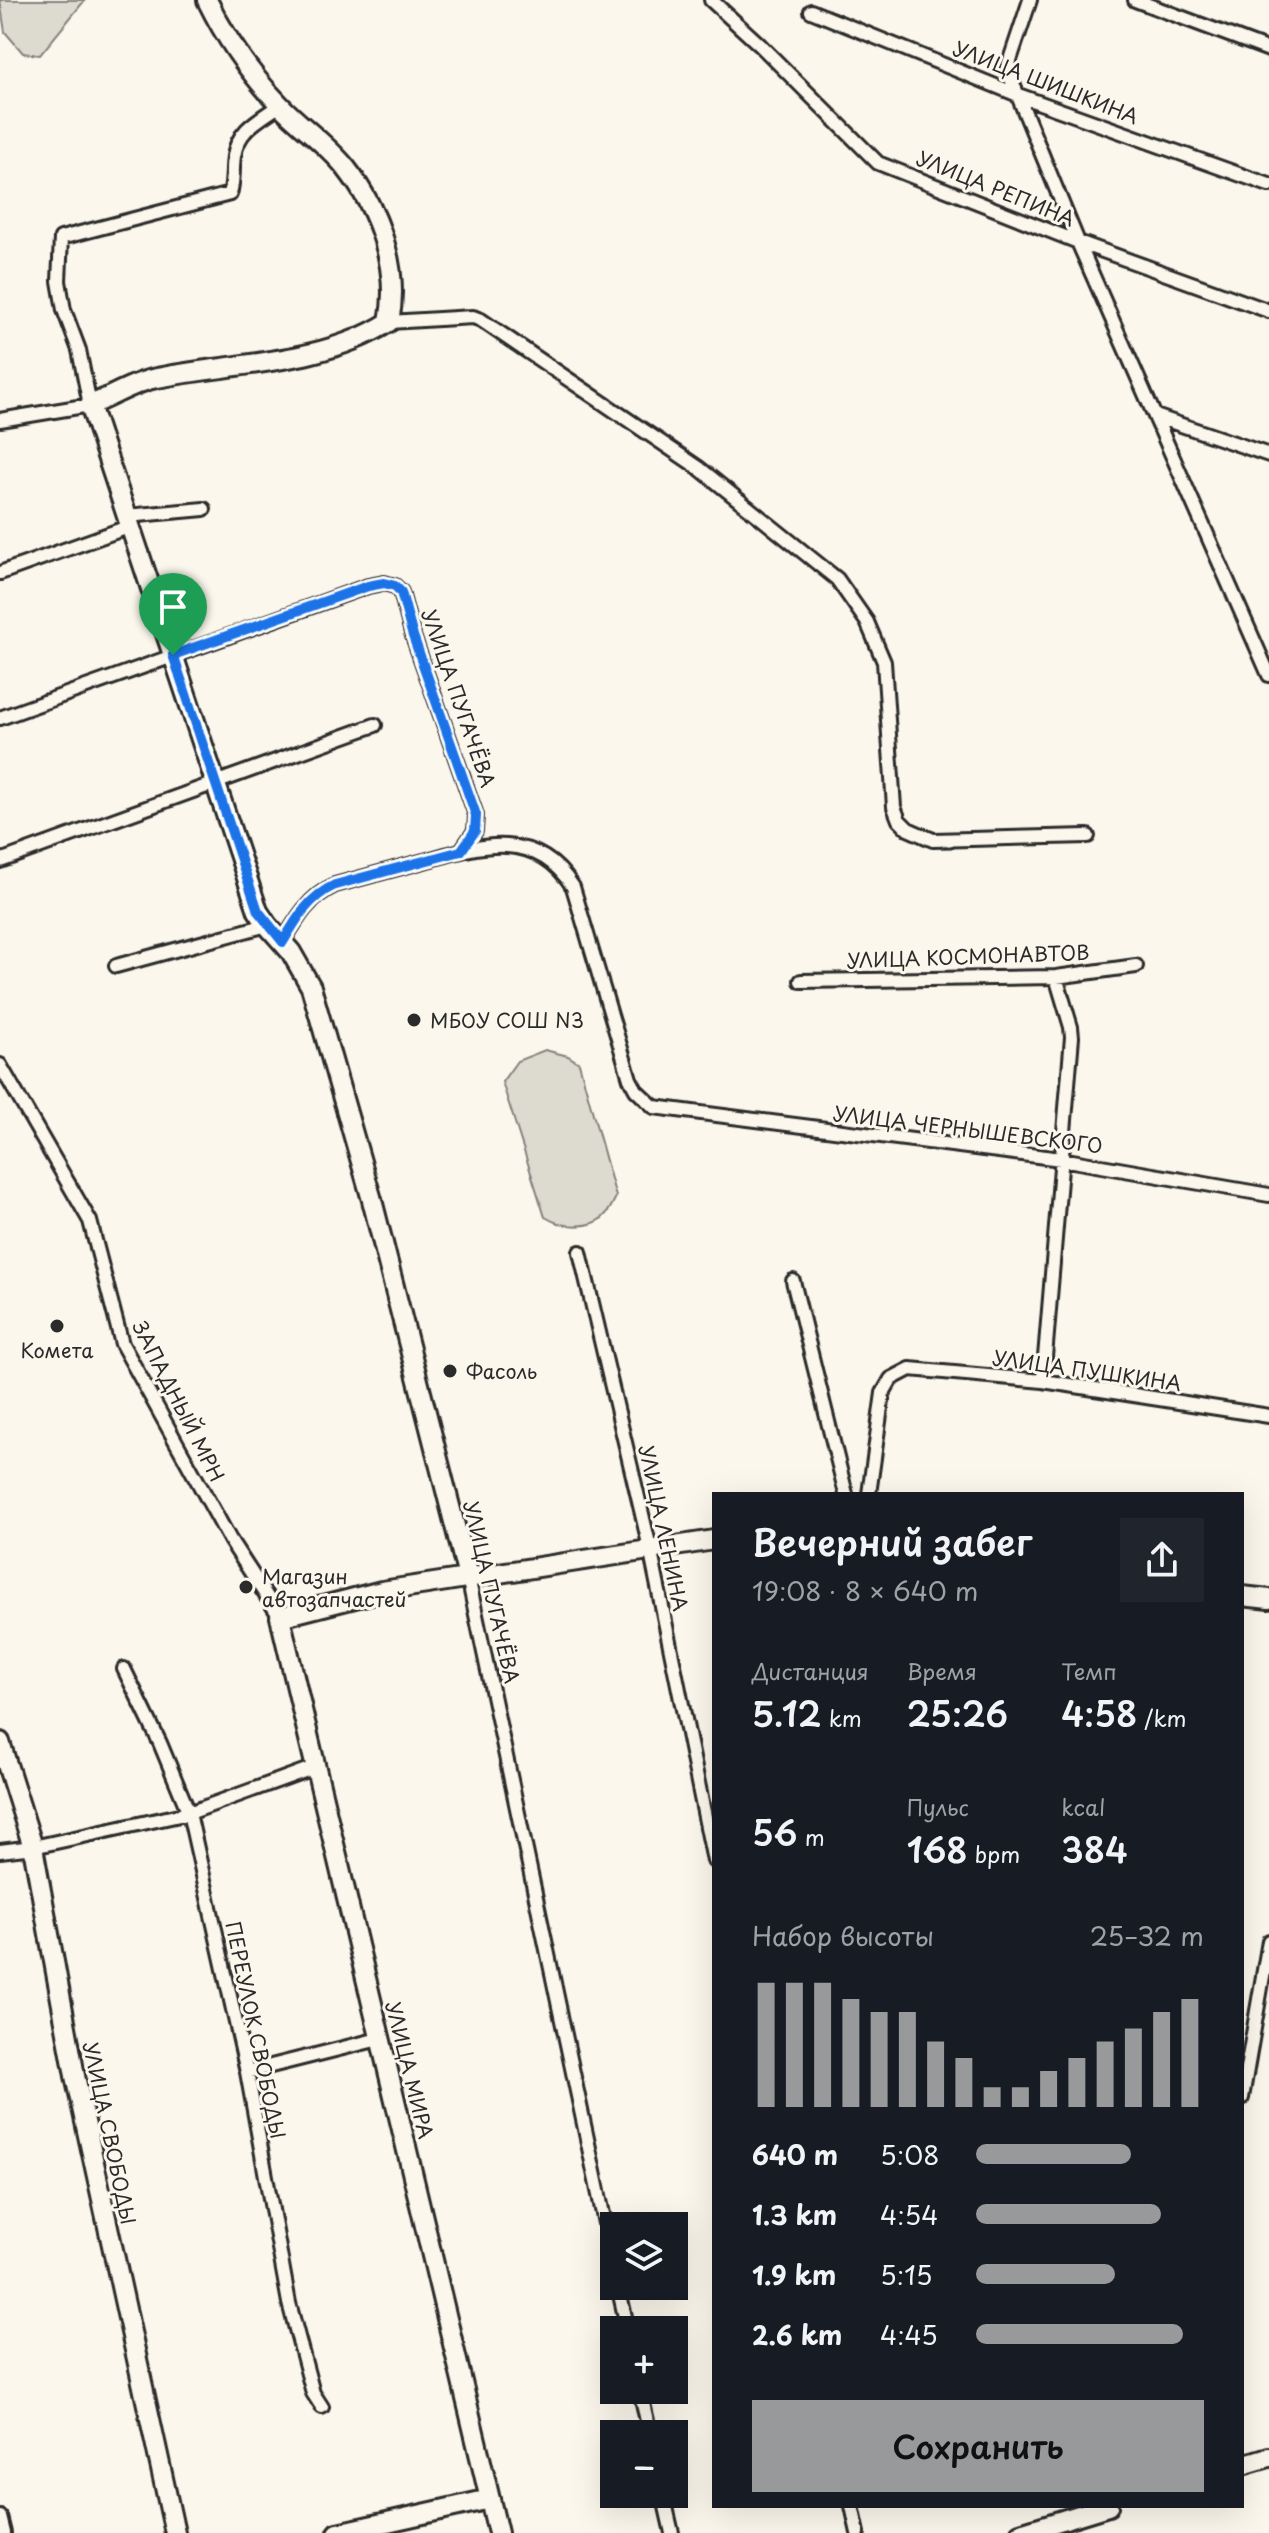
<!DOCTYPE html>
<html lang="ru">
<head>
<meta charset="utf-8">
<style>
  :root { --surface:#171b24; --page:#20242c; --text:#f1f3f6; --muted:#9ea1a6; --accent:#98999b }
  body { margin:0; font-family:"Playpen Sans",sans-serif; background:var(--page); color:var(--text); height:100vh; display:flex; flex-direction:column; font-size:30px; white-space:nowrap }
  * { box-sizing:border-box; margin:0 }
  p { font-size:26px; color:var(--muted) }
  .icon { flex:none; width:44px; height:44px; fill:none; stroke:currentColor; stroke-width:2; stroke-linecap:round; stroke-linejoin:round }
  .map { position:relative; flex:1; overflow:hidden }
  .details { position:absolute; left:712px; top:1492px; width:532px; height:1016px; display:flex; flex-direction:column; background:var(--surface); border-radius:0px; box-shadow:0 8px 32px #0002 }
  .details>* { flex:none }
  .fabs { position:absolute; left:600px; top:2212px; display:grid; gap:16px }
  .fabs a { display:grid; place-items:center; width:88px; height:88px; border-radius:0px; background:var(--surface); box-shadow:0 8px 32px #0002; font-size:40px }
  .pin { position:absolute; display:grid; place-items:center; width:68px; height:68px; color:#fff; margin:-82px -34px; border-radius:50% 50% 50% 0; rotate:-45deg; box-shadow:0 0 8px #0007 }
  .pin .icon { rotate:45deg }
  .round { display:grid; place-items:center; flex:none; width:84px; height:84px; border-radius:0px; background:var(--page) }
  .headline { display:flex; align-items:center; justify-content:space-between; height:136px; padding:0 40px }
  h1 { font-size:36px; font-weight:600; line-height:60px }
  .metrics { display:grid; grid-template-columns:repeat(3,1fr); gap:12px; height:136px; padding:8px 40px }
  .metrics div { display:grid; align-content:center }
  .metrics b { font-size:34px; font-weight:600 }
  .metrics small { font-size:22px; font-weight:400 }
  .metrics p { font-size:22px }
  .chart { height:224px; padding:16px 40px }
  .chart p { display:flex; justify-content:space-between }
  .chart svg { width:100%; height:144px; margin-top:8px; stroke:var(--accent); stroke-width:6 }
  .action { display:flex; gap:16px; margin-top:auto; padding:16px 40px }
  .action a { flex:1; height:92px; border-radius:0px; background:var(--accent); color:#111; font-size:32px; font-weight:600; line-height:92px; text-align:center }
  ul { padding:0 40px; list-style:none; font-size:26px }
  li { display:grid; grid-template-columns:128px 96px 1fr; align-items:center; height:60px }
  li i { height:20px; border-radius:10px; background:var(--accent) }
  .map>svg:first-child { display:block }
  .green { fill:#dddad0; stroke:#84827e; stroke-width:2 }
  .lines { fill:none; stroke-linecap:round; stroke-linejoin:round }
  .street-casing { stroke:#2b2b2b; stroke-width:18 }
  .secondary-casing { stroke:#2b2b2b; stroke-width:24 }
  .street { stroke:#fbf7ec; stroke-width:12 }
  .secondary { stroke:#fbf7ec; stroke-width:18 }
  .route-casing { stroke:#fff; stroke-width:16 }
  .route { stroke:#1a73e8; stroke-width:10 }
  .poi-dot { fill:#2b2b2b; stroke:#fbf7ec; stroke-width:3 }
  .labels { text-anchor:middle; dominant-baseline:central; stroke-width:6; stroke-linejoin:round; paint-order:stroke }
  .street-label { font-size:20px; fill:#2b2b2b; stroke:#fbf7ec }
  .poi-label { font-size:20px; fill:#2b2b2b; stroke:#fbf7ec; text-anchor:start }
</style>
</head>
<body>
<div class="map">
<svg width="1269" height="2533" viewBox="0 0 1269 2533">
  <rect width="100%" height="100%" fill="#fbf7ec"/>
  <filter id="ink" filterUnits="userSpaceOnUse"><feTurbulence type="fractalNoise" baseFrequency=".0125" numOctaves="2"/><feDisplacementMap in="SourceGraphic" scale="16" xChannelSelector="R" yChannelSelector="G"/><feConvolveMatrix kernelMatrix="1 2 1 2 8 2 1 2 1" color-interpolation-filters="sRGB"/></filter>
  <g filter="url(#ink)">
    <path class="green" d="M0,0H85L40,55L23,53L5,32Z
      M545,1050L568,1056L579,1063L616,1197C613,1203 610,1210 606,1214C592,1231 561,1227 545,1217L502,1082L517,1061Z"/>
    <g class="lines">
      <g class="street-casing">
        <path id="street" d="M711,0L760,45L878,163L1078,242L1269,311
          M1030,0L1007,69L1078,242L1269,675
          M1135,0L1269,50
          M811,11L1018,95L1269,185
          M389,322L473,317L481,320L699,468L837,579L867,622L884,662L894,807L899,820L908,829L933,840L1088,836
          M1155,416L1269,455
          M0,420L90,405L79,350L64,310L59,281L61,238L230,194C234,181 232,169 234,156C238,129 259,120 280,105
          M127,516L204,509
          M0,573L131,526
          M0,718L368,586L384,583L395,586L401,592L412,633L476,815L475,831L461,851
          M0,861L375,725
          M283,942C297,918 309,897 335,885C365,877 394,869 424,861C480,845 536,828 573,887L630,1079L636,1090L654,1107L1061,1159L1269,1195
          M116,966L267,925
          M801,981L1056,977L1136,966
          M0,1065L90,1221L122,1344L230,1540L280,1617
          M580,1252L650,1548L714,1861
          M793,1281L846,1494
          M1043,1381L1072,1037L1071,1027L1056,977
          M869,1494L883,1393L891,1379L910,1369L1043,1381L1269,1416
          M468,1577L614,2266
          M124,1669L160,1743L189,1813L247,2072L289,2303L313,2393L322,2407
          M0,1851L33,1847L189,1813L315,1767
          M247,2072L379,2039
          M1242,2098L1269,1941
          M618,2286L628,2330
          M640,2390L650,2434
          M663,2494L672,2533
          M852,2506L858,2533
          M0,2517L4,2533"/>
      </g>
      <g class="secondary-casing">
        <path id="secondary" d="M207,0C225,37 251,75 280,105C301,127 327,144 346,168C379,210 400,269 389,322C322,365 229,363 152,379C131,384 111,397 90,405L258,911L267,925L291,952L311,987L372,1200L468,1577
          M1242,1596L1269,1599
          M0,1742L33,1847L75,2076L175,2533
          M1242,2465L1269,2457
          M338,2533L490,2499
          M498,2533L280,1617L382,1591L714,1540
          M1020,2533L1108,2506"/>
      </g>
      <use href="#street" class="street"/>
      <use href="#secondary" class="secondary"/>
    </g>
  </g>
  <g class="lines" filter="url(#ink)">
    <g class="route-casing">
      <path id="route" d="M384,583L395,586L401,592L412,633L476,815L475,831L461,851L335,885C309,897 297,918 283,942L258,911L173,655L368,586Z"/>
    </g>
    <use href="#route" class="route"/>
  </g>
  <g class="poi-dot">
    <circle cx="414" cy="1020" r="8"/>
    <circle cx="57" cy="1326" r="8"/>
    <circle cx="450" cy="1371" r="8"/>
    <circle cx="246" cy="1587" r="8"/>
  </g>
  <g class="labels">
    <g class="street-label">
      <text transform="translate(1046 82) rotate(21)">УЛИЦА ШИШКИНА</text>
      <text transform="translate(996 188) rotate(22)">УЛИЦА РЕПИНА</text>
      <text transform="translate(459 698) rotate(71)">УЛИЦА ПУГАЧЁВА</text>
      <text transform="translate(968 956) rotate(-2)">УЛИЦА КОСМОНАВТОВ</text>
      <text transform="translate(968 1129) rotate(7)">УЛИЦА ЧЕРНЫШЕВСКОГО</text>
      <text transform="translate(1087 1370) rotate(8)">УЛИЦА ПУШКИНА</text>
      <text transform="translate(179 1401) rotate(63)">ЗАПАДНЫЙ МРН</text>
      <text transform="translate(664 1528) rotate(78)">УЛИЦА ЛЕНИНА</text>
      <text transform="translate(492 1592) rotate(77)">УЛИЦА ПУГАЧЁВА</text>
      <text transform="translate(256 2030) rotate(78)">ПЕРЕУЛОК СВОБОДЫ</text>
      <text transform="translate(410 2070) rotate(76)">УЛИЦА МИРА</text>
      <text transform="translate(110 2133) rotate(78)">УЛИЦА СВОБОДЫ</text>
    </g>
    <g class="poi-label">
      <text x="430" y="1020">МБОУ СОШ N3</text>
      <text x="57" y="1350" text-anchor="middle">Комета</text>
      <text x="466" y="1371">Фасоль</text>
      <text x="262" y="1576">Магазин<tspan x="262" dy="23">автозапчастей</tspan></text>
    </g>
  </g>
</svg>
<div class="fabs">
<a><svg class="icon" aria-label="layers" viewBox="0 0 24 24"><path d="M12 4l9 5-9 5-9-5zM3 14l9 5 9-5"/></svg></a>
<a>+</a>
<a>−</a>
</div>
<div class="pin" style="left:173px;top:655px;background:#1e9e55"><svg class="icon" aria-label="arrive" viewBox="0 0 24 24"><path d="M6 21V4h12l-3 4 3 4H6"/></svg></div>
<section class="details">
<div class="headline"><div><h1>Вечерний забег</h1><p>19:08 · 8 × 640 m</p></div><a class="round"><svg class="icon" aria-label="share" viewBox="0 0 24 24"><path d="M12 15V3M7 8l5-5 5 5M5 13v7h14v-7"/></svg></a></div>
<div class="metrics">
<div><p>Дистанция</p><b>5.12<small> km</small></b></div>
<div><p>Время</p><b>25:26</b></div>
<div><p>Темп</p><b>4:58<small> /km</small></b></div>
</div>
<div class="metrics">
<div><b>56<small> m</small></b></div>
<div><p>Пульс</p><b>168<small> bpm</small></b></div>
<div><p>kcal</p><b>384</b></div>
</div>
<div class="chart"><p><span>Набор высоты</span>25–32 m</p>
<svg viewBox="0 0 160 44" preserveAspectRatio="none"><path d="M5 44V6M15 44V6M25 44V6M35 44V11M45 44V15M55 44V15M65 44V24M75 44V29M85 44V38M95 44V38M105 44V33M115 44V29M125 44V24M135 44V20M145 44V15M155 44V11"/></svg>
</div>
<ul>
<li><b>640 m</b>5:08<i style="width:68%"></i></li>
<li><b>1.3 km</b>4:54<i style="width:81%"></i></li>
<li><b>1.9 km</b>5:15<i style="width:61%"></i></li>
<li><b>2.6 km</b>4:45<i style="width:91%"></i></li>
</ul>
<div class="action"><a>Сохранить</a></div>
</section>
</div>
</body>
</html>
